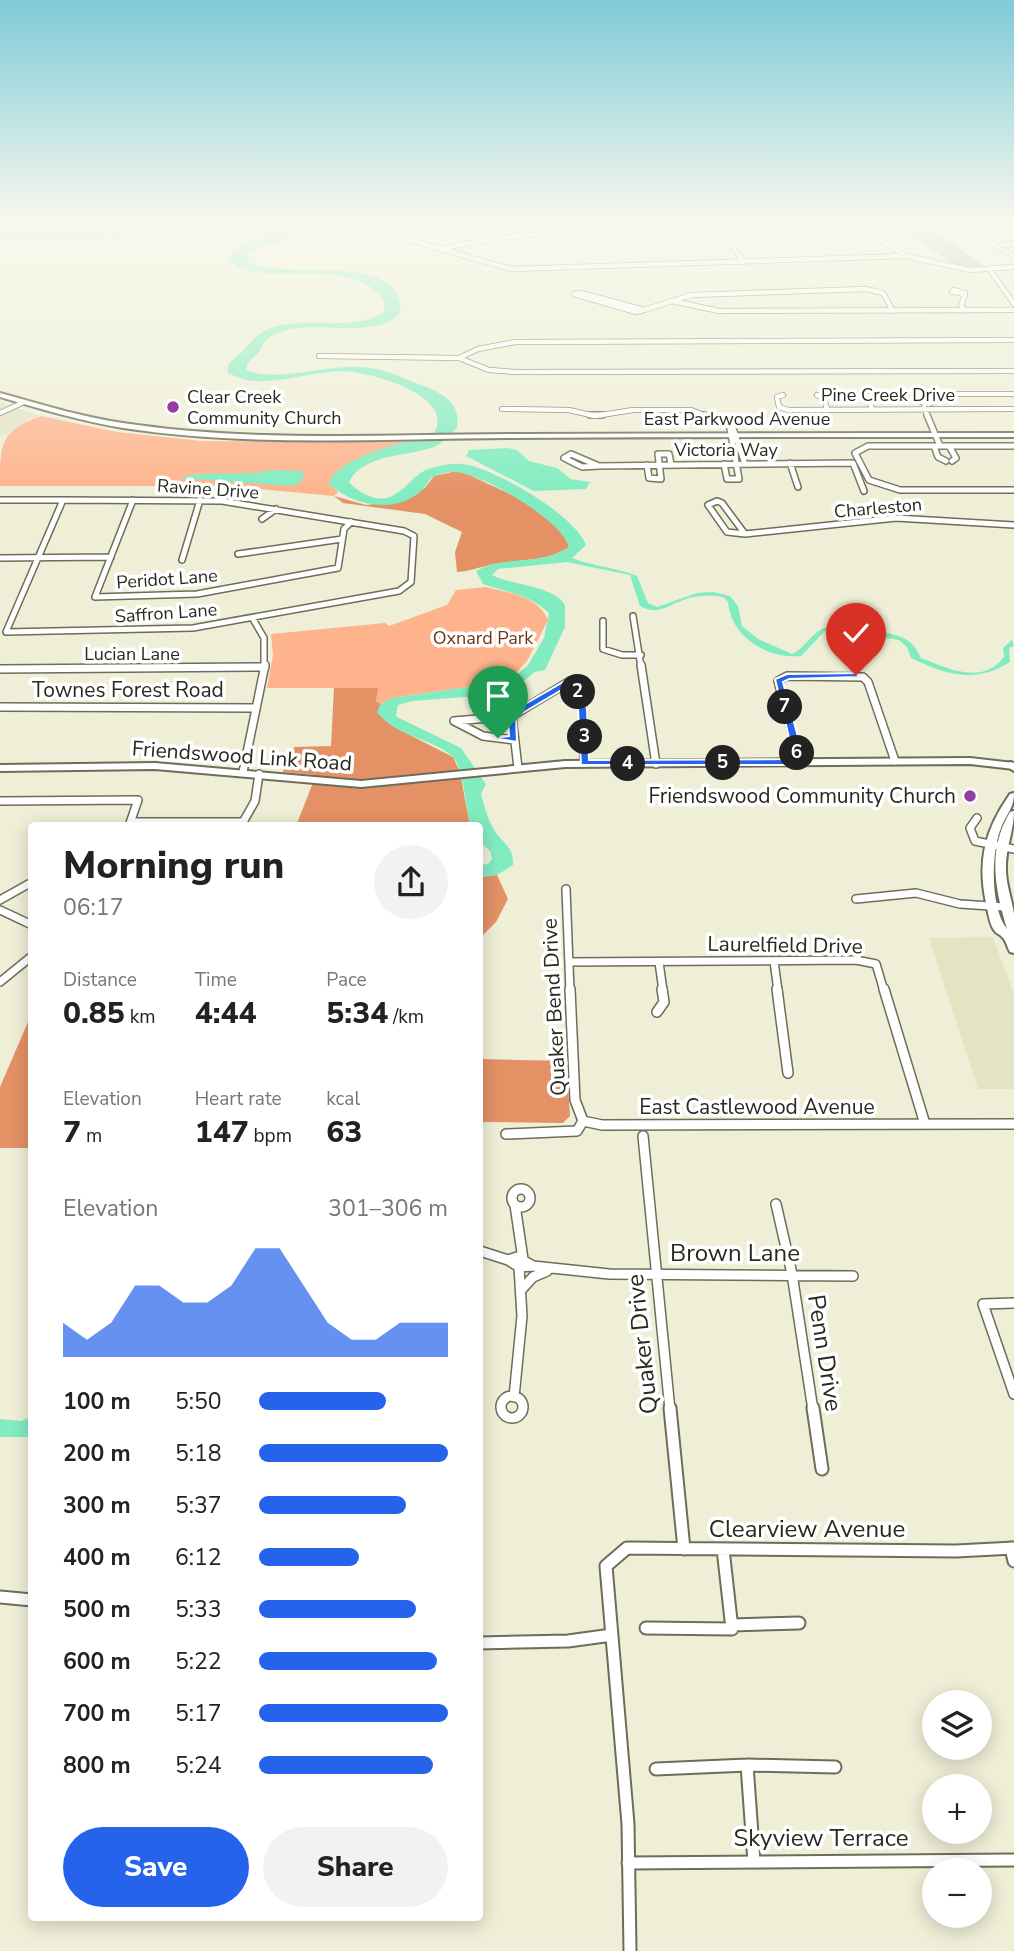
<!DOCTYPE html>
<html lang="en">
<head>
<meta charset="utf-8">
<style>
  :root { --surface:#fff; --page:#f2f2f2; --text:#222; --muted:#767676; --accent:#2563eb }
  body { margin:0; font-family:"Nunito Sans",sans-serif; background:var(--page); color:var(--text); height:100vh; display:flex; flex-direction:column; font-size:26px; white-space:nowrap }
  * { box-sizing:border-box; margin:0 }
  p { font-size:23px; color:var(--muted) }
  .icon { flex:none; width:38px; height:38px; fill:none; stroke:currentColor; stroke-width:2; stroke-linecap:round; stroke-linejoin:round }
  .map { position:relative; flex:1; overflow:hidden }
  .panel { position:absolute; left:28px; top:822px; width:455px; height:1099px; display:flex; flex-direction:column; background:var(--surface); border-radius:7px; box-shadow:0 4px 18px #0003 }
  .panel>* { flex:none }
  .controls { position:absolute; left:922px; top:1690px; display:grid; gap:14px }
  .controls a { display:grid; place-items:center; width:70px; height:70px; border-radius:50%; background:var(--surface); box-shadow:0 4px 18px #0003; font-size:35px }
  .pin { position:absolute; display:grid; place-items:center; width:60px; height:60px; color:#fff; margin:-72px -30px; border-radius:50% 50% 50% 0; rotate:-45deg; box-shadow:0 0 7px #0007 }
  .pin .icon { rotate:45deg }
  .km { position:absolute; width:35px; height:35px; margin:-18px; border-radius:50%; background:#222; color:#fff; font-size:19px; line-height:35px; text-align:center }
  .round { display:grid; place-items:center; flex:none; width:74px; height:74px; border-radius:37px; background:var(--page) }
  .summary { display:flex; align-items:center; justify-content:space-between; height:119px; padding:0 35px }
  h1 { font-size:38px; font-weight:800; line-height:52px }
  .metrics { display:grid; grid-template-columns:repeat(3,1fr); gap:10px; height:119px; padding:7px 35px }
  .metrics div { display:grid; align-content:center }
  .metrics b { font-size:30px; font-weight:800 }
  .metrics small { font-size:19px; font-weight:400 }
  .metrics p { font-size:19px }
  .chart { height:196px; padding:14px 35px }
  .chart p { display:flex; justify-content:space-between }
  .chart svg { width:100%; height:126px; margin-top:7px; fill:var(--accent); opacity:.7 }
  .action { display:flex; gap:14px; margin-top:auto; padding:14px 35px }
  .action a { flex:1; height:80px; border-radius:42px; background:var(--accent); color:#fff; font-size:28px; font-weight:800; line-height:80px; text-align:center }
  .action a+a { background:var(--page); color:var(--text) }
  ul { padding:0 35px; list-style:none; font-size:23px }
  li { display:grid; grid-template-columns:112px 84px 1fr; align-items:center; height:52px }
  li i { height:18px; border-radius:9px; background:var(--accent) }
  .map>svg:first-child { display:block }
  .built { fill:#e4e4c5 }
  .green { fill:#feb38c }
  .forest { fill:#e49165 }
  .water { fill:#82ecc1 }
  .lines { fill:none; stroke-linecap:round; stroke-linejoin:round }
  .stream { stroke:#82ecc1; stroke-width:2 }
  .runway { fill:#b6b6a2; fill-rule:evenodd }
  .minor-far4-casing { stroke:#6d6d59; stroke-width:6 }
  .minor-far3-casing { stroke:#6d6d59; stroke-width:8 }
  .minor-far2-casing { stroke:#6d6d59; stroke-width:10 }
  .minor-far1-casing { stroke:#6d6d59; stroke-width:12 }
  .minor-casing { stroke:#6d6d59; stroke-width:15 }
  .secondary-casing { stroke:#6d6d59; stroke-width:4 }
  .primary-casing { stroke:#6d6d59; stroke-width:4 }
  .minor-far4 { stroke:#fff; stroke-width:4.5 }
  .minor-far3 { stroke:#fff; stroke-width:5 }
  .minor-far2 { stroke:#fff; stroke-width:7 }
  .minor-far1 { stroke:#fff; stroke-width:9 }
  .minor { stroke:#fff; stroke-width:11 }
  .secondary { fill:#fff; fill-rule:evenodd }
  .primary { fill:#fff; fill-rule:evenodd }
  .route { fill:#2563eb; stroke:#fff; stroke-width:2 }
  .poi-dot { fill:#953ca7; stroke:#fff; stroke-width:2.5 }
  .labels { text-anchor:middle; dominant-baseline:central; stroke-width:7; stroke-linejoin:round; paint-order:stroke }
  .far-street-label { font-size:18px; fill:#292920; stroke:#fff }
  .far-poi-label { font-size:18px; fill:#292920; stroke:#fff; text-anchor:start }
  .far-park-label { font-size:18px; fill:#6c3616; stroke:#fff }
  .street-label { font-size:21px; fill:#292920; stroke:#fff }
  .poi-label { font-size:21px; fill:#292920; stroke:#fff; text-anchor:end }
  .near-street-label { font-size:24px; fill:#292920; stroke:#fff }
</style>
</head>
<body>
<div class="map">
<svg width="1014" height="1951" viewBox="0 0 1014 1951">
  <rect width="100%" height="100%" fill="#efefd7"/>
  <path class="built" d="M0,402L41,416L29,419L6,435H0Z
    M993,937L1014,995V1089H978L929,938Z"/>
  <path class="green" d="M285,227L278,233L0,240V232Z
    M41,416L117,432L202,441L411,442L329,483L338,492L334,496L227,486H0C0,444 0,431 41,416Z
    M486,587C509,593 538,596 548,620L527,661L509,681L392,698L381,704L376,701L377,688H267L273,655L271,634L385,623L389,626L447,605L456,590Z"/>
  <path class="forest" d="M457,471L470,475C501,492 560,509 569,547C547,562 519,559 494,564C480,567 471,571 457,572L455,552L462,532L425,514L343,503L334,496L366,505L399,501L425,488L434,476Z
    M334,688H378L376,701L381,704L378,712L400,730L453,757L460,772L470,826H296L316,775L283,772L284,765H291L294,747L331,746Z
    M497,875L508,899L496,922L480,938V877Z
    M31,1015V1148H0V1087Z
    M480,1059L566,1061L570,1116L563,1123L480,1122Z"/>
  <path class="water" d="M286,222L304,225C294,244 263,242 247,255L249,262C278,281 408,249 400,313C372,346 294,309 264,343C262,346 261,350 259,352C253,359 248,360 246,369C268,384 329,365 358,367C386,368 399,377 424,386C444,394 461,404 457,428C451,434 443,443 436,446C410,457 363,453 349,482C357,492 374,501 387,498C405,493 413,473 431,468C442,465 457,462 469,465C499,472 575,515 586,545L572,558C594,567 616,567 637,576L648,603L657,607L697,593L713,592L730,596L738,606L742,626L758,639L792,654C805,648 810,635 822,629C835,622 890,631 903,638C912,642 917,649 921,658C947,668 982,686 1004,657L1003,648L1012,640L1014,646L1009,648L1010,662C975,684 946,675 911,658L907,647L899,640L835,629L825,631L801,656C767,659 731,637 728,602L723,597C710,595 695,595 683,600C667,606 657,616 640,606L630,575L567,562L498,569L492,575C513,586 552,585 565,605V627L545,670L535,672L517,686L492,695L412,701L398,705L396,716L401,719L461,748L486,784L481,794C484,804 487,817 492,826C500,843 514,844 513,865L497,875L480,877V865L488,864L492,859L490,851L480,842V826H470C467,811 463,767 453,757C433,738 395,737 377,712L381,704L392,698L496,683L519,673L528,665L544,638L549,613C530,595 507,592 483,584L476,571C505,555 542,566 569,547C562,520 481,473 455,472C448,471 441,474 434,476C428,480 428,484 424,488C398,516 352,506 328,483C344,453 404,444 434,433C457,395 367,371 341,371C315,372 290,380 265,381C252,382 240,379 228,373C226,362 235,358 242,352C247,347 252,340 257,336C288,309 353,336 384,312C385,300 382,296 373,289C332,258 253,290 228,258C239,241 268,238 285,227Z
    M508,448L517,450L529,461L557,468L571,479L590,482L586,489L534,491L466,456L469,450Z
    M270,470L303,471L304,475L300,483L293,486L179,478C208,469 240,478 270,470Z
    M31,1417V1437H0V1419L21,1421Z"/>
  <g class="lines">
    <path class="stream" d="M0,236L280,231"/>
    <path class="runway" d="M890,222H919L984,265L980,270H962Z"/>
    <g class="minor-far4-casing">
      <path id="minor-far4" d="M744,222L732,231L729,241L744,262
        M851,222L906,256L970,270L1014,267
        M957,222L1014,256
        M381,232L511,269L906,256
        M997,246L1014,243
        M441,249C499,234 558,236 616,222
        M990,270L1014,304
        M954,290L965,293L952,292Z
        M582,293L644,310L636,312L574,294Z
        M962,294L965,295L961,305L965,311
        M672,301L719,311L1014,310
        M644,310L691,295L866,289L883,293L893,311
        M319,356L459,358L489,370L516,372L1014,371
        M459,358L478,349L515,342L1014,340
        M783,395L777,397L779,407L788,410L1014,409
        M817,395L824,399L827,409
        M924,407L928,417
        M502,409L569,410L595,416L633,410H691L709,417
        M872,409L868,396L893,394L929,404L953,394H1014
        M0,413L22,403"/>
    </g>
    <g class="minor-far3-casing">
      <path id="minor-far3" d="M590,415H602
        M704,415L732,425L745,464
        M927,415L940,446
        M934,446L938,457L946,461
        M949,446L956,458L952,461
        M1014,446H868L855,453L869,480L900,490H1014
        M571,454L599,466L582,467L564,458Z
        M790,463L798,487
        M724,464L727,479H739L729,423
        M647,465L649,478L661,479L658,454H669L671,464
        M599,466L853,463L864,491
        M0,500H63
        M63,500L222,501L404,531L414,536L411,582L399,591L193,628L6,632Z
        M133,500L95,597L197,594L338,568L344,529L351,522
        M717,501L722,503L745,534L727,532L708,505Z
        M262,519L276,509
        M745,534L896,518L1014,525
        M238,554L342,539
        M0,558L111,557
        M182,560L200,500
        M633,616L641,667
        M253,619L264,638V667
        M603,621V649L622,655H641"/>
    </g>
    <g class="minor-far2-casing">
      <path id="minor-far2" d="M641,665L656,764
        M0,669L265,667
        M0,707L256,708
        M512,716L454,721L483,736L514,740
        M800,762L778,681L787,676L863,677L868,682L895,761
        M518,768L512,716L570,681L576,685L583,709L584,763
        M243,772L265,665
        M0,801L138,800L129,826
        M977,818L970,828L975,841L1014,849
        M131,822H244
        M242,824L255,801L259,774
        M566,889L570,991
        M856,899L916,893L960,904L1005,907
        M0,900L32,882
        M0,910L32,925
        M774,961L778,991
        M569,962L856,960L876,964L884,991
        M659,962L663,991
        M0,982L32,956"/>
    </g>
    <g class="minor-far1-casing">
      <path id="minor-far1" d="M570,989L575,1100L583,1121
        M777,989L788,1073
        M884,989L925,1124
        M657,1012L664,1002L662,989
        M583,1121L602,1125L1014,1124
        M506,1134L577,1131L583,1121
        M643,1136L670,1410
        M512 1198a9 9 0 1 1 18 0a9 9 0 1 1-18 0Z
        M776,1204L792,1274L813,1410
        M515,1205L523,1259
        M480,1251L508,1260
        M517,1257L533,1266L519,1267L508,1260Z
        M533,1266L609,1274L853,1276
        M522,1289L533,1277L547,1271
        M1014,1303L983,1304L1014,1394
        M501 1407a11 11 0 1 1 22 0a11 11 0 1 1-22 0Z
        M514,1397L522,1316L519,1267"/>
    </g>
    <g class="minor-casing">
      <path id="minor" d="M670,1408L684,1549
        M813,1408L822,1469
        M1011,1548L1014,1561
        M0,1597L32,1600
        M732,1625L799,1623
        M646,1628L732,1629L723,1549
        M480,1643L568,1641L612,1635
        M747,1765L754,1862
        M656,1769L747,1765L835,1767
        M628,1863L1014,1860
        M630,1951L628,1824L606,1566L627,1548L956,1551L1014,1548"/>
    </g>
    <g class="secondary-casing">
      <path id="secondary" d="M970,758L1014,763V769L970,764L565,767L361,787L155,769L0,771V765L155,763L361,781L565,761Z"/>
    </g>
    <g class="primary-casing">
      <path id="primary" d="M0,393C41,404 81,417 123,423C255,443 388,434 521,434C685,433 850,433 1014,433V437C844,437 675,437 505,438C377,439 250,447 123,428C81,421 41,409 0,397Z
        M1010,762L1014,763V771L1005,765Z
        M1014,793C1014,809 1006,814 1001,828C991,853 990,908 1007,929C995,889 987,850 1010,812L1014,811C1014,831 1005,849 1006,870C1006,885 1012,899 1014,914C1014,926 1014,940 1014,953L1010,952C1007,947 1006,940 1002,937C999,933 997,935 994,930C989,923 988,911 986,903C977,860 985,830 1010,794Z"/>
    </g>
    <use href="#minor-far4" class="minor-far4"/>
    <use href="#minor-far3" class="minor-far3"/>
    <use href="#minor-far2" class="minor-far2"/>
    <use href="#minor-far1" class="minor-far1"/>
    <use href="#minor" class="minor"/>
    <use href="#secondary" class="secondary"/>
    <use href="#primary" class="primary"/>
  </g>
  <linearGradient id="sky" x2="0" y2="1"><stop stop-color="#7fcad8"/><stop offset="0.45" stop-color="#f8f8ed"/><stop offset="1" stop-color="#f8f8ed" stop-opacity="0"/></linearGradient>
  <rect width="1014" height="496" fill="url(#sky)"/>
  <path class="route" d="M856,673L859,677L789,679L783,682L805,762L800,765H581L578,709L570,685L516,717L517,742L493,738L509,736L508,714L570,678L580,685L587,709L589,760L794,759L775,679L787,674Z"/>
  <g class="poi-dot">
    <circle cx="173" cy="407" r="7"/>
    <circle cx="970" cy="796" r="7"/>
  </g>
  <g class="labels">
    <g class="far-street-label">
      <text x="888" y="395">Pine Creek Drive</text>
      <text x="737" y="419">East Parkwood Avenue</text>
      <text x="726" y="450">Victoria Way</text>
      <text transform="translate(208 489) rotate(4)">Ravine Drive</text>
      <text transform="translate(878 508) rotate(-5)">Charleston</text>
      <text transform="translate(167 579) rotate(-4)">Peridot Lane</text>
      <text transform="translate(166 613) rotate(-4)">Saffron Lane</text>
      <text x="132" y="654">Lucian Lane</text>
    </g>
    <g class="far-poi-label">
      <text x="187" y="397">Clear Creek<tspan x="187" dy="21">Community Church</tspan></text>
    </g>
    <g class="far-park-label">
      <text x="483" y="638">Oxnard Park</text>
    </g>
    <g class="street-label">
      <text x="128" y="690">Townes Forest Road</text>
      <text transform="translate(242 756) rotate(4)">Friendswood Link Road</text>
      <text transform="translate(785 945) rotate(1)">Laurelfield Drive</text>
      <text transform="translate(554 1007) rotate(-93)">Quaker Bend Drive</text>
      <text x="757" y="1107">East Castlewood Avenue</text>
    </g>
    <g class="poi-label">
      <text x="956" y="796">Friendswood Community Church</text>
    </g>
    <g class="near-street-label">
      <text x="735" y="1253">Brown Lane</text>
      <text transform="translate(642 1344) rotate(-96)">Quaker Drive</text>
      <text transform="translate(825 1353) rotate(81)">Penn Drive</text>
      <text x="807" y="1529">Clearview Avenue</text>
      <text x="821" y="1838">Skyview Terrace</text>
    </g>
  </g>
</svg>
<div class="controls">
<a><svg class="icon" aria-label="layers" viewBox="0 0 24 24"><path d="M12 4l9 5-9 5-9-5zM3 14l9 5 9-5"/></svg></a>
<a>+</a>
<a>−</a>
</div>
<div class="pin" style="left:498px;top:738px;background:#1e9e55"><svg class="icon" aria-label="arrive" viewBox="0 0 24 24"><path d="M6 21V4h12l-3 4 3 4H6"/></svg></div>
<div class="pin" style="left:856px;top:675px;background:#d93025"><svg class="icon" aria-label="check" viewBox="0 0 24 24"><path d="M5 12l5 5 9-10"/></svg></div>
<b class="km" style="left:578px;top:692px">2</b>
<b class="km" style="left:585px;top:737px">3</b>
<b class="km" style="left:628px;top:764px">4</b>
<b class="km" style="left:723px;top:763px">5</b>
<b class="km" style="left:797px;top:753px">6</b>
<b class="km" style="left:785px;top:707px">7</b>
<section class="panel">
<div class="summary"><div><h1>Morning run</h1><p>06:17</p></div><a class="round"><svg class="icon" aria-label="share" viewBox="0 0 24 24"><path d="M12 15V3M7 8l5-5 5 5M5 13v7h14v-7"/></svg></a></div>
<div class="metrics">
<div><p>Distance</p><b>0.85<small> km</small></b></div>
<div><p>Time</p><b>4:44</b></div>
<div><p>Pace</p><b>5:34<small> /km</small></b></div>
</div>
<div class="metrics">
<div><p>Elevation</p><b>7<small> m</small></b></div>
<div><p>Heart rate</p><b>147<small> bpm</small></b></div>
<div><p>kcal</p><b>63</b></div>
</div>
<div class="chart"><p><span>Elevation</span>301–306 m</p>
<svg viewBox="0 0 160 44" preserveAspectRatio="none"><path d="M0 44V32L10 38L20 32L30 19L40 19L50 25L60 25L70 19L80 6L90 6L100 19L110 32L120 38L130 38L140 32L150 32L160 32V44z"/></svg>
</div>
<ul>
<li><b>100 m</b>5:50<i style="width:67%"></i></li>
<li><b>200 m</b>5:18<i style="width:100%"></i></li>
<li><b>300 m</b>5:37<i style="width:78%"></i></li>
<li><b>400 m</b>6:12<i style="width:53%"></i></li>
<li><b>500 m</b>5:33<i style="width:83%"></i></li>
<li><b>600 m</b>5:22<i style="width:94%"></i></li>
<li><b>700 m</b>5:17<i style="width:100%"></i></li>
<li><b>800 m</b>5:24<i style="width:92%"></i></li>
</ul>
<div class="action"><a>Save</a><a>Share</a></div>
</section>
</div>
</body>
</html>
